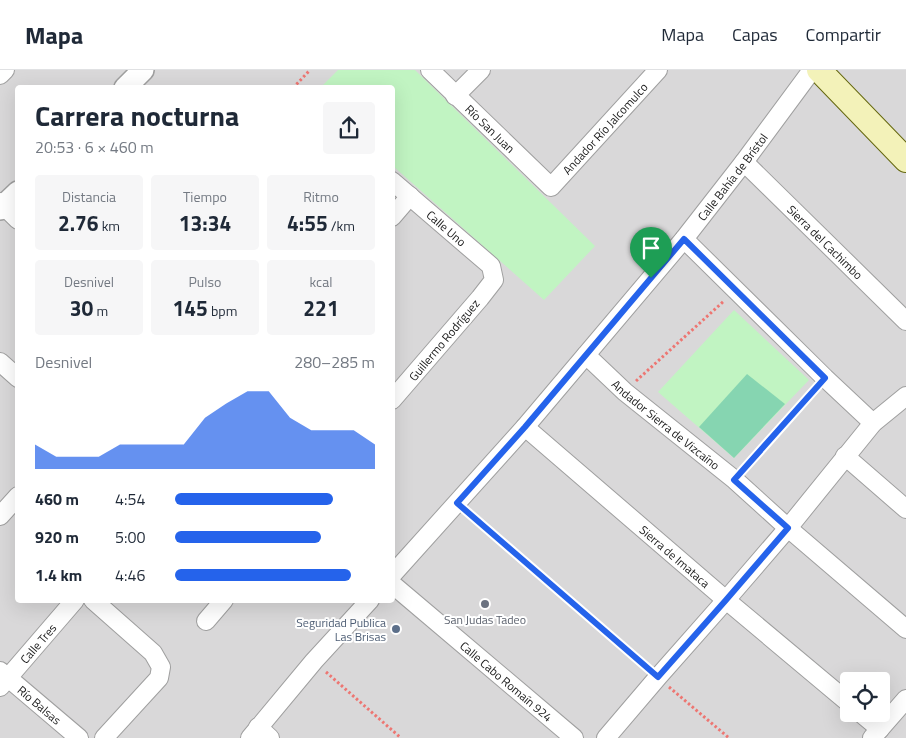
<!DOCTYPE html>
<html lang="es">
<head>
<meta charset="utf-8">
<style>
  :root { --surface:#fff; --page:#f6f6f7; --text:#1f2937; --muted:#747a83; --line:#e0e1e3; --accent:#2563eb }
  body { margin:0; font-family:"Titillium Web",sans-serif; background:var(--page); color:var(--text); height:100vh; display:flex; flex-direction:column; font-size:19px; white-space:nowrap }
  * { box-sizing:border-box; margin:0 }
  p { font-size:16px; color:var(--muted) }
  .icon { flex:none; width:28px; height:28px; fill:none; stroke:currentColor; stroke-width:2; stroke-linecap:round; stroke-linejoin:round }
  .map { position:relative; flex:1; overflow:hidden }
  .drawer { position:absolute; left:15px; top:15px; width:380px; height:518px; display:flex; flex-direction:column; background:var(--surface); border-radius:5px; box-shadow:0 5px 20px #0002 }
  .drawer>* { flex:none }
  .fabs { position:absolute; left:840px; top:602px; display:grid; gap:10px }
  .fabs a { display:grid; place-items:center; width:50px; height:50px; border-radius:5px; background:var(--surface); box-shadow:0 5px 20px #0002; font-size:25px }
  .pin { position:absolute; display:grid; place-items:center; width:42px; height:42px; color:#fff; margin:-51px -21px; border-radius:50% 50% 50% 0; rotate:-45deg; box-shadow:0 0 5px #0007 }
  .pin .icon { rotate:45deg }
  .round { display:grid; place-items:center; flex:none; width:52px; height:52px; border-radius:5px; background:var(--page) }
  .head { display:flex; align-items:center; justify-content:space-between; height:85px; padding:0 20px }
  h1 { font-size:28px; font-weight:700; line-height:38px }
  .metrics { display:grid; grid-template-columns:repeat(3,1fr); gap:8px; height:85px; padding:5px 20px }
  .metrics div { display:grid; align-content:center; border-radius:5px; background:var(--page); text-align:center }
  .metrics b { font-size:21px; font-weight:700 }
  .metrics small { font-size:14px; font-weight:400 }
  .metrics p { font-size:14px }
  .chart { height:140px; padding:10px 20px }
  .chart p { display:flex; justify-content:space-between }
  .chart svg { width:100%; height:90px; margin-top:5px; fill:var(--accent); opacity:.7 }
  ul { padding:0 20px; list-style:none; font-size:16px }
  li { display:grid; grid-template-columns:80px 60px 1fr; align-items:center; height:38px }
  li i { height:12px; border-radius:6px; background:var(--accent) }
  header { display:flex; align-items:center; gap:30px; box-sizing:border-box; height:70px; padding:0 25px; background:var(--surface); border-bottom:1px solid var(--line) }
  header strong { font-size:24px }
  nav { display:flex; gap:28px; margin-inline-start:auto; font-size:18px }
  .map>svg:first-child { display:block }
  .residential { fill:#d9d8d9; fill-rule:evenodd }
  .park { fill:#c1f4c2 }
  .pitch { fill:#86d5b1 }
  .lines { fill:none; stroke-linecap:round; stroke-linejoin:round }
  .minor-casing { stroke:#9f9f9f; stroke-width:20 }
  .tertiary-casing { stroke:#9f9f9f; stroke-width:24 }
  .secondary-casing { stroke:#64670e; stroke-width:26 }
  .path { stroke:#ed7672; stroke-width:3; stroke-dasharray:2.5 2.5; stroke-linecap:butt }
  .minor { stroke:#fff; stroke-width:18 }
  .tertiary { stroke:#fff; stroke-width:21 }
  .secondary { stroke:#f3f2b9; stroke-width:24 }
  .route-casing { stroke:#fff; stroke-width:10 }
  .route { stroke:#2563eb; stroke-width:6 }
  .worship-dot { fill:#6b7280; stroke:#fff; stroke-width:2 }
  .service-dot { fill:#5c6f8a; stroke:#fff; stroke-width:2 }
  .labels { text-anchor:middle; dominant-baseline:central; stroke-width:4; stroke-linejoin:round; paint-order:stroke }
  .street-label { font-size:12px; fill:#1b1b1b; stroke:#fff }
  .worship-label { font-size:12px; fill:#5b616d; stroke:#fff }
  .service-label { font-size:12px; fill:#4e5e75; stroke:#fff; text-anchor:end }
</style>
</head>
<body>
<header>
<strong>Mapa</strong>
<nav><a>Mapa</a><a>Capas</a><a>Compartir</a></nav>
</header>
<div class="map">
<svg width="906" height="668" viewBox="0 0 906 668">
  <rect width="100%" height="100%" fill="#ece8e2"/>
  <path class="residential" d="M0,0H906V668H0ZM18,18H392V530H18ZM849,611H881V644H849Z"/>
  <path class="park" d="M338,0H415L595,176L544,230L393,96L392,18L321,17Z
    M734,240L809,310L734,388L658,322Z"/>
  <path class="pitch" d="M747,304L785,334L734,388L699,357Z"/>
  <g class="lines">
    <g class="minor-casing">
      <g id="minor">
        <path id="s1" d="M430,0L551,117L658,0"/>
        <path d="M0,5L5,0"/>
        <path d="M455,26L481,0"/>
        <path id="s2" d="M744,92L906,251"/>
        <path id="s3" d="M392,111L491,196L494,210L480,228L392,330"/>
        <path d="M0,132L18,150"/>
        <path d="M392,147L410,126"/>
        <path d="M684,169L825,308L873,353"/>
        <path id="s4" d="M586,285L625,322L735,410L788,458L906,559"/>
        <path d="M0,292L18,308"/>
        <path id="s5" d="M525,357L726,530L849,633"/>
        <path d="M845,386L906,439"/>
        <path d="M0,446L18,426"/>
        <path id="s6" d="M392,505L525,357L684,169L744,92L812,0"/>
        <path id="s7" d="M392,514L574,668"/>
        <path d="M93,530L153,583L161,597L159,608L104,668"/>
        <path d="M206,551L224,530"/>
        <path id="s8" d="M0,601L79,668"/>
        <path id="s9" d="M0,617L75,530"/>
        <path d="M862,644L880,659"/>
        <path d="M258,657L270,668"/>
        <path d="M250,668L314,591L370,530"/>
        <path d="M606,668L658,607L726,530L788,458L873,353L906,326"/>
        <path d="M872,668L906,629"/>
      </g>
    </g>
    <g class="tertiary-casing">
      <path id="tertiary" d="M125,18L143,0
        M0,139L18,122"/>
    </g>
    <g class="secondary-casing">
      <path id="secondary" d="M819,0L906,90"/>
    </g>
    <path class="path" d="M293,18L310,0
      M636,311L724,231
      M746,397L814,320
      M469,443L646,596
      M326,602L401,668
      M669,617L729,668"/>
    <use href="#minor" class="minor"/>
    <use href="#tertiary" class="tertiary"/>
    <use href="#secondary" class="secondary"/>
  </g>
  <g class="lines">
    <g class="route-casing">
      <path id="route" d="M684,169L825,308L734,410L788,458L726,530L658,607L457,433L525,357Z"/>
    </g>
    <use href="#route" class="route"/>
  </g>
  <circle class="worship-dot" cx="485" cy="534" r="5"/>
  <circle class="service-dot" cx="396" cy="559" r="5"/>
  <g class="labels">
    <g class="street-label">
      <text stroke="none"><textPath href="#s1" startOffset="248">Andador Río Jalcomulco</textPath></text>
      <text stroke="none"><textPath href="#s1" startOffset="84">Río San Juan</textPath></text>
      <text stroke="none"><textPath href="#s6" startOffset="524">Calle Bahía de Brístol</textPath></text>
      <text stroke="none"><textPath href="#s3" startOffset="72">Calle Uno</textPath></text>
      <text stroke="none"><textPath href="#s2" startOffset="114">Sierra del Cachimbo</textPath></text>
      <text transform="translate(444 270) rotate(-50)">Guillermo Rodríguez</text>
      <text stroke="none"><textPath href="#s4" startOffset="106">Andador Sierra de Vizcaíno</textPath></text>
      <text stroke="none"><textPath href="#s5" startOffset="198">Sierra de Imataca</textPath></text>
      <text stroke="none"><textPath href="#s9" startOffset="58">Calle Tres</textPath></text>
      <text stroke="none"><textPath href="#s7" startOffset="150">Calle Cabo Romaín 924</textPath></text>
      <text stroke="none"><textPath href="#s8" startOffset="52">Río Balsas</textPath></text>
    </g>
    <g class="worship-label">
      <text x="485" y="549">San Judas Tadeo</text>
    </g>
    <g class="service-label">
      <text x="386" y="552">Seguridad Publica<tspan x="386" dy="14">Las Brisas</tspan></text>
    </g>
  </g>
</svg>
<div class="fabs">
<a><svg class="icon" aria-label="locate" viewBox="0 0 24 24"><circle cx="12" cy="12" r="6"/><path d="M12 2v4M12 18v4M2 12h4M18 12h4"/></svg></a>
</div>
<div class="pin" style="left:651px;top:208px;background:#1e9e55"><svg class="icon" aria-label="arrive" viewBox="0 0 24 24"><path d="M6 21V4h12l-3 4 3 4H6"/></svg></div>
<section class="drawer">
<div class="head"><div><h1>Carrera nocturna</h1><p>20:53 · 6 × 460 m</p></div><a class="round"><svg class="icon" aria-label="share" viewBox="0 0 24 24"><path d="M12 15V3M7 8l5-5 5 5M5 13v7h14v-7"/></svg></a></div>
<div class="metrics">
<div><p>Distancia</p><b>2.76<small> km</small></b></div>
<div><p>Tiempo</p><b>13:34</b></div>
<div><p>Ritmo</p><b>4:55<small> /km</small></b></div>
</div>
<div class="metrics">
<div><p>Desnivel</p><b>30<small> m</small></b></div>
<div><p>Pulso</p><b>145<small> bpm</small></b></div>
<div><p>kcal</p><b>221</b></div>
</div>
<div class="chart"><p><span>Desnivel</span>280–285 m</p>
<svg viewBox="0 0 160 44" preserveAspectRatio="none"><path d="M0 44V32L10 38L20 38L30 38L40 32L50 32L60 32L70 32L80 19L90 12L100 6L110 6L120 19L130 25L140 25L150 25L160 32V44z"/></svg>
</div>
<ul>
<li><b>460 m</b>4:54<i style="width:79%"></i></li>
<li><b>920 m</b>5:00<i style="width:73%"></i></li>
<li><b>1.4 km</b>4:46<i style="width:88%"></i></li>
</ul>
</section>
</div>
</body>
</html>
